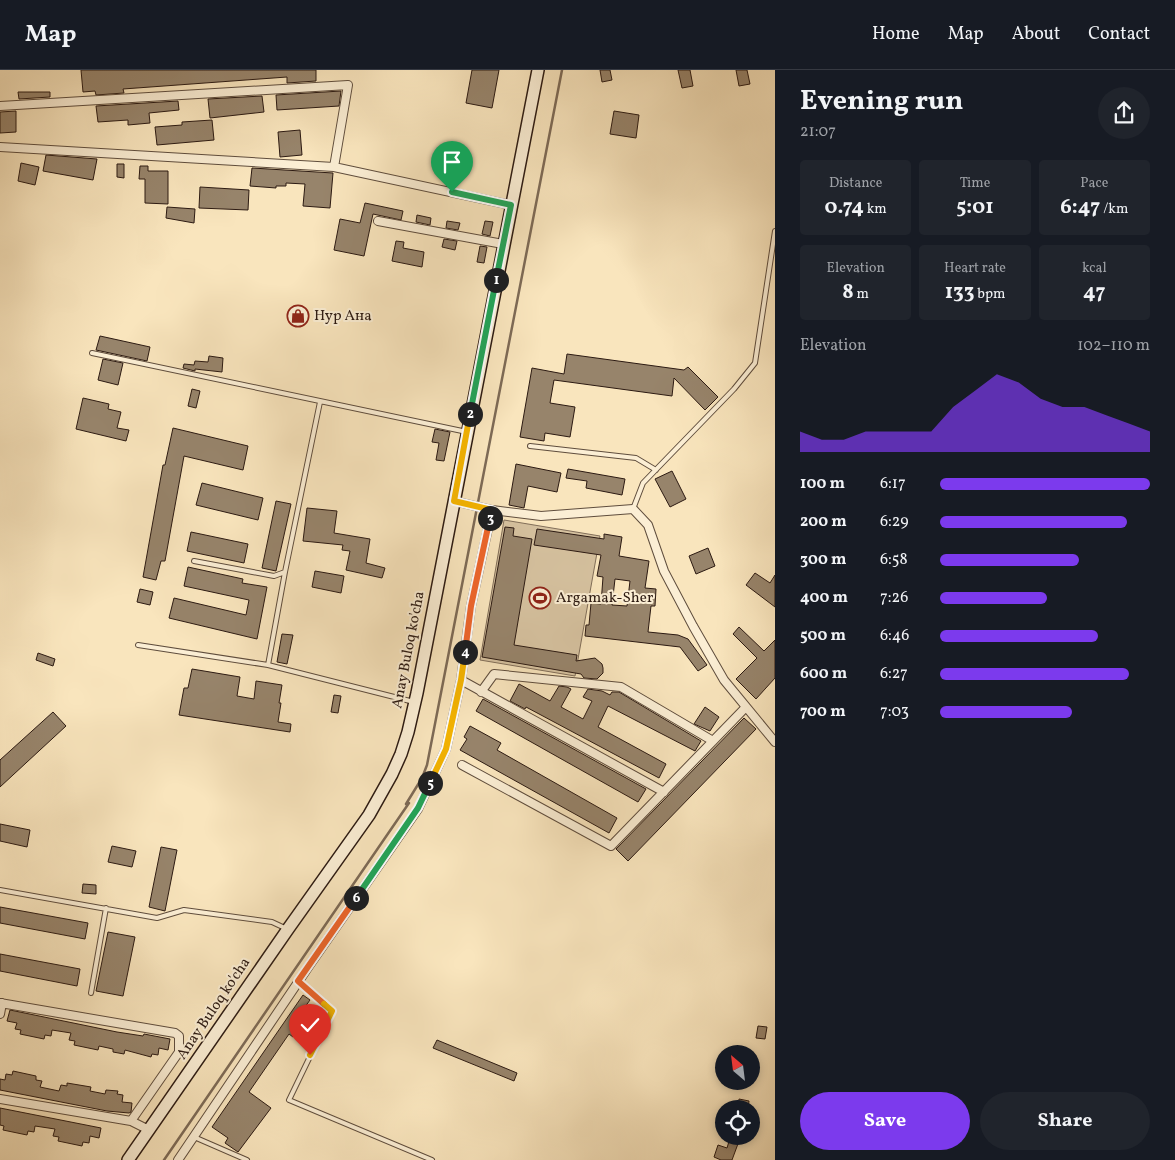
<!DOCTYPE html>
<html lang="en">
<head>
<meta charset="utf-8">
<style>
  :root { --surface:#171b24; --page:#20242c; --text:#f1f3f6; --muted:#9ea1a6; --line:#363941; --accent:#7c3aed }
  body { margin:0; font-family:Vollkorn,serif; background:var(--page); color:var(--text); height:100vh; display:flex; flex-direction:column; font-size:19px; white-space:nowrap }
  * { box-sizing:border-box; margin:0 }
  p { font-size:16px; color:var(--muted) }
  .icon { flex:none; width:28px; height:28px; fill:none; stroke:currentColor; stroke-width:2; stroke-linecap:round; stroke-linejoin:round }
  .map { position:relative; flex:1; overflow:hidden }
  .side { display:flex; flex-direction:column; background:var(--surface); width:400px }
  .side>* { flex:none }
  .needle { width:32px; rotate:332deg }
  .fabs { position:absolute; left:715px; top:975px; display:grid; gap:10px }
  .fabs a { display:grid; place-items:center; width:45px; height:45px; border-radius:50%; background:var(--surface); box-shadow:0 2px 8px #0003; font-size:25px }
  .pin { position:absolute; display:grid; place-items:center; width:42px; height:42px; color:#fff; margin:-51px -21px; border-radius:50% 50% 50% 0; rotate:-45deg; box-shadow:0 0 5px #0007 }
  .pin .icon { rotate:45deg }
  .km { position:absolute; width:25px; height:25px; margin:-12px; border-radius:50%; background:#222; color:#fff; font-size:14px; line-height:25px; text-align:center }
  .round { display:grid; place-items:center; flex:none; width:52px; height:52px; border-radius:26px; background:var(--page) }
  .overview { display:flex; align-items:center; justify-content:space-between; height:85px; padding:0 25px }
  h1 { font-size:28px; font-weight:700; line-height:38px }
  .stats { display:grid; grid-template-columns:repeat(3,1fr); gap:8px; height:85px; padding:5px 25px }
  .stats div { display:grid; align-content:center; border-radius:5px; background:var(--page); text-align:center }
  .stats b { font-size:21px; font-weight:700 }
  .stats small { font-size:14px; font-weight:400 }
  .stats p { font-size:14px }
  .chart { height:140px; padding:10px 25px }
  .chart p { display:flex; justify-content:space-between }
  .chart svg { width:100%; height:90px; margin-top:5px; fill:var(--accent); opacity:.7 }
  .action { display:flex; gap:10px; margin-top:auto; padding:10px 25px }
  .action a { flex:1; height:58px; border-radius:30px; background:var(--accent); color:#fff; font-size:20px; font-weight:700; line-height:58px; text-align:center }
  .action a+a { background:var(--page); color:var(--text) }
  ul { padding:0 25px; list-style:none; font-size:16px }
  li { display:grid; grid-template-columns:80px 60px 1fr; align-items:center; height:38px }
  li i { height:12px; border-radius:6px; background:var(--accent) }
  header { display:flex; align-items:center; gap:30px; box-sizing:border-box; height:70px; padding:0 25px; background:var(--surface); border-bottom:1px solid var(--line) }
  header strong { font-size:24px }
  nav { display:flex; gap:28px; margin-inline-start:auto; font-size:18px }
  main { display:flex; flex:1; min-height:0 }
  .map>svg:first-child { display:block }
  .green { fill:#d6c2a0; stroke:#816e59 }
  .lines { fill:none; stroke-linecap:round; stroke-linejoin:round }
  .stream { stroke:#7d6a56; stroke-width:2.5 }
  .building { fill:#97846b; stroke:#2c1a12; fill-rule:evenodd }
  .service-casing { stroke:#5f4d3d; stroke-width:6 }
  .minor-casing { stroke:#5f4d3d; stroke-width:10 }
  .secondary-casing { stroke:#2c1a12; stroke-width:14 }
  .service { stroke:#fbeed4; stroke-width:4 }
  .minor { stroke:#fbeed4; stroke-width:8 }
  .secondary { stroke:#fbeed4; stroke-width:11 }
  .split-1-casing { stroke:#fff; stroke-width:10 }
  .split-2-casing { stroke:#fff; stroke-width:10 }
  .split-3-casing { stroke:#fff; stroke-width:10 }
  .split-4-casing { stroke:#fff; stroke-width:10 }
  .split-5-casing { stroke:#fff; stroke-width:10 }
  .split-6-casing { stroke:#fff; stroke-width:10 }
  .split-7-casing { stroke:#fff; stroke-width:10 }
  .split-8-casing { stroke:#fff; stroke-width:10 }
  .split-1 { stroke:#22a559; stroke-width:6 }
  .split-2 { stroke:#22a559; stroke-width:6 }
  .split-3 { stroke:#f5b400; stroke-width:6 }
  .split-4 { stroke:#f0652b; stroke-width:6 }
  .split-5 { stroke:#f5b400; stroke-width:6 }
  .split-6 { stroke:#22a559; stroke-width:6 }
  .split-7 { stroke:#f0652b; stroke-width:6 }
  .split-8 { stroke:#f5b400; stroke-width:6 }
  .labels { text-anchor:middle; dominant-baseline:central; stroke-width:4; stroke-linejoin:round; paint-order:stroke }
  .poi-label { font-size:15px; fill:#2c1a12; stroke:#fbeed4; text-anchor:start }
  .street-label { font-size:15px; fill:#2c1a12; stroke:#fbeed4 }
</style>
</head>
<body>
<header>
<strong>Map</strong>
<nav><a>Home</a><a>Map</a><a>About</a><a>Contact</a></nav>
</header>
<main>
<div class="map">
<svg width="775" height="1090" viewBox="0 0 775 1090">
  <rect width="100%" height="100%" fill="#f9e5bd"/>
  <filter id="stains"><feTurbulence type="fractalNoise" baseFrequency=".004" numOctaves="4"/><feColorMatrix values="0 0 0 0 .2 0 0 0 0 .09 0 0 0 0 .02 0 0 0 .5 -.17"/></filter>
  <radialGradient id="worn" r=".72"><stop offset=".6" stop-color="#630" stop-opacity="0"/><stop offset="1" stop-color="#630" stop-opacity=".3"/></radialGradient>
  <path class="green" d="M504,450L600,466L575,606L480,590Z"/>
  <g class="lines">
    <path class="stream" d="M164,1090L409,733L406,734L422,708L427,695L562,0"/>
  </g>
  <path class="building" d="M81,0H316V11L287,13V7L123,19L124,23L96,25L95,21L83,22Z
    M472,0H499L492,38L466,33Z
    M600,0H610L612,10L602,12Z
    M678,0H690L693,16L682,18Z
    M736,0H747L750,14L739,16Z
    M341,21L339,36L277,40L276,25Z
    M18,22H50V27L19,29Z
    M262,26L264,42L210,48L208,29Z
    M178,31L179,40L149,43L150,53L128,55V50L98,52L96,36Z
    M16,41V62L0,63V42Z
    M614,41L639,45L636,68L610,64Z
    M212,50L214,70L157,75L155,57L182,55V52Z
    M300,60L302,85L280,87L278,62Z
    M46,85L97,89L93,110L43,101Z
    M21,93L39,97L35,115L18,111Z
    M117,94H124V108L117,107Z
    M140,96H148V101H168V134L145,133V109H139Z
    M252,98L333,103L330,138L303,136L305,114L286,113V116H276V118L250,116Z
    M200,117L249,120L248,140L199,138Z
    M365,133L403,141L401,150L373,144L364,186L334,180L340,149L360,153Z
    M167,137L195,139L194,153L166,148Z
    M417,145L431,148L430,155L416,152Z
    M447,151L460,153L458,160L446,158Z
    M485,151L493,152L490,166L482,164Z
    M444,169L457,171L455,180L442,177Z
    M396,171L404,172L403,178L424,182L422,197L392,191Z
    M480,176L487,177L484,193L477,192Z
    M100,266L150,277L147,291L96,280Z
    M567,284L684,300L688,297L718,327L705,340L674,308L672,326L554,310L550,333L575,337L570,367L545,363L544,371L520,367L532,298L564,304Z
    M209,286L223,288L222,302L195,299V301L183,298L184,294L194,295L195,291L208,292Z
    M103,289L123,293L118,315L98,310Z
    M192,319L200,321L196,338L188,336Z
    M83,328L109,334L108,339L121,342L117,358L129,360L126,371L76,359Z
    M173,358L248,376L243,400L184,386L165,491H161L156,510L143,507L163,395H165Z
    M435,359L450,362L444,391L436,390L439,373L432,372Z
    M516,394L561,403L557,422L528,416L524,438L509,435Z
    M568,399L625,409L622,425L586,418L587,411L566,408Z
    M672,401L686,429L670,437L655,409Z
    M202,413L263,428L258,450L196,435Z
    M276,431L291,434L276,501L262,498Z
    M307,438L337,441L334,463L370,469L366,493L385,498L382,508L346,500L350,481L342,480L343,475L303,471Z
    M505,457L514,458L513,466L532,469L514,575L577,585L576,591L595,588L602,594L603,598V603L597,609L584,608L581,604L482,587Z
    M537,459L604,469V464L622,467L619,486L649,491L645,518L656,519L655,536H651L648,562L678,565L688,569L707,595L698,601L680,577L585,566L586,555H589L591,533L601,534L603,507L597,506L601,485L534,475ZM615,509L630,511L627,536L612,535Z
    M191,462L248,474L244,493L187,481Z
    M708,478L715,496L696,504L689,486Z
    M188,497L243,509L242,513L267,517L257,569L169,548L174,528L246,545L249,530L184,516Z
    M315,501L344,506L341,523L312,517Z
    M755,503L770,513L775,505V537L746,515Z
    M140,519L153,522L150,535L137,532Z
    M739,557L764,581L775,570V608L756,629L736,609L757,588L733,564Z
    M282,564L293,565L287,594L277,592Z
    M38,583L55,589L53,596L36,590Z
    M192,599L240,607L237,626L254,629L256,611L282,615L279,633H281L278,652L291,654L290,662L179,645L184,618H188Z
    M519,614L550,631L559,616L567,617L571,619L561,637L583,649L592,631L583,627L588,619L602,621L610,625L612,622H619L701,671L695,681L608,636L598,657L666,694L659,708L526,637L525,639L510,631Z
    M334,625L341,626L338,643L331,642Z
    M483,629L646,719L638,732L476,641Z
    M705,637L719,647L710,661L694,654Z
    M53,642L66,656L0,717V690Z
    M744,648L756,659L628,791L616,779Z
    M470,656L501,673L497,680L617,748L609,763L460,680L467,669L464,667Z
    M0,754L30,760L27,777L0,771Z
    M112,776L136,781L132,797L108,792Z
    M161,777L177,780L165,841L149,837Z
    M83,814L96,815V824L82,823Z
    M0,837L88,853L85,869L0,853Z
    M108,862L135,867L123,926L96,921Z
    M0,884L80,899L77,916L0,901Z
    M303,925L310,930L299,945L305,949L293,967L289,964L249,1022L271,1038L238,1082L225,1073L228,1068L212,1057Z
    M10,940L117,962L143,966L144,964L170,969L168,980L159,978L158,985L152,984L151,987L125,980L124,984L113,982V979L99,976L98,980L74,975L75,971L69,970L71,963L52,960L51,966L45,965L44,969L20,964L21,960L15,959L17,953L7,951Z
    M758,956L767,957L765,969L756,968Z
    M437,970L517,1003L514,1011L433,978Z
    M13,1001L36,1006V1010L42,1011L40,1017L59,1021L61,1015L67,1016V1013L91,1017L90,1021L105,1024L106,1020L118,1021L117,1024L123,1025L122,1032L132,1033L131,1042L129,1043L107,1041L0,1020V1009L5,1010L6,1004L12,1005Z
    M739,1029L749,1031L748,1039H738Z
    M0,1038L101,1058L99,1068L90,1066L89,1073L83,1072L82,1076L58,1071L59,1067L53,1066L55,1059L35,1056L34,1062L28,1061L27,1065L3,1060L4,1056L0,1055Z
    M730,1068L739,1071L732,1090H721L714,1087L718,1075L727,1078Z"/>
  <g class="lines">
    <g class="service-casing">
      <path id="service" d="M92,283L467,362
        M530,376L636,388L656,400
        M633,439L643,413L734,319L755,293L775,161
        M194,491L274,506L285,502L320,332
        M138,575L268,595L414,632
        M268,595L285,502
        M0,820L157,848L184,840L272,852L287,859
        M298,911L332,941L289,1030L432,1090
        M91,923L106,838
        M194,1067L247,1090"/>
    </g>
    <g class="minor-casing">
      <path id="minor" d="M0,36L348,15L334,97
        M0,77L334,97L511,135
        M378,151L503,174
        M454,431L492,440L541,446L633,439L648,455L664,501L693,556L724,610L775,672
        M461,610L664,722
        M481,622L494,604L621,617L713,671
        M462,695L611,776L746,637
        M0,933L175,963L179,966V982L131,1051
        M0,944L2,933
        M0,1029L131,1051L149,1060
        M178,1090L309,896L418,739L446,679L461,610L471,536L492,440"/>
    </g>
    <g class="secondary-casing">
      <path id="secondary" d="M128,1090L288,859L369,745L392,704L401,684L408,662L417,623L538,0"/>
    </g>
    <use href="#service" class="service"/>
    <use href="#minor" class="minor"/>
    <use href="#secondary" class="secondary"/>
  </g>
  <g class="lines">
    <g class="split-1-casing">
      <path id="split-1" d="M452,122L511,135L496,210"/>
    </g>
    <g class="split-2-casing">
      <path id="split-2" d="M470,344L496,210"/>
    </g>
    <g class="split-3-casing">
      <path id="split-3" d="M470,344L454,431L492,440L490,448"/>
    </g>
    <g class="split-4-casing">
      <path id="split-4" d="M465,582L471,536L490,448"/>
    </g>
    <g class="split-5-casing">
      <path id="split-5" d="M430,713L446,679L461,610L465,582"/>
    </g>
    <g class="split-6-casing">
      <path id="split-6" d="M356,828L418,738L430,713"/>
    </g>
    <g class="split-7-casing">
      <path id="split-7" d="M324,934L298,911L356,828"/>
    </g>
    <g class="split-8-casing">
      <path id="split-8" d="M310,985L332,941L324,934"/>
    </g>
    <use href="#split-1" class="split-1"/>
    <use href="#split-2" class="split-2"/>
    <use href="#split-3" class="split-3"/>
    <use href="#split-4" class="split-4"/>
    <use href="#split-5" class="split-5"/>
    <use href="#split-6" class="split-6"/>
    <use href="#split-7" class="split-7"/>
    <use href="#split-8" class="split-8"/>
  </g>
  <defs>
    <g id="shop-ring" transform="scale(1.125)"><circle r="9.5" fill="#fbeed4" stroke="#8f2418" stroke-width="1.5"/><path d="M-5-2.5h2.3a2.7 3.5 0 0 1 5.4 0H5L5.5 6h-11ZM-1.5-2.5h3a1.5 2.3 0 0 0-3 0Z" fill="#8f2418"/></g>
    <g id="stadium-ring" transform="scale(1.125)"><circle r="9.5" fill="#fbeed4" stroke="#8f2418" stroke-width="1.5"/><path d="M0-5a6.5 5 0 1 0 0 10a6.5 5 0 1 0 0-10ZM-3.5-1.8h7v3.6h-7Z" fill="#8f2418"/></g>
  </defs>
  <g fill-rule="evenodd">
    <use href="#shop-ring" x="298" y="246"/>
    <use href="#stadium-ring" x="540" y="528"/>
  </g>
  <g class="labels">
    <g class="poi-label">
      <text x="314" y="246">Нур Ана</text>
      <text x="556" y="528">Argamak-Sher</text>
    </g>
    <g class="street-label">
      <text transform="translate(409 580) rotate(-79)">Anay Buloq ko'cha</text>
      <text transform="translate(214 939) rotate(-56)">Anay Buloq ko'cha</text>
    </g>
  </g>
  <rect width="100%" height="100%" filter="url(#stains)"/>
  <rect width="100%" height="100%" fill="url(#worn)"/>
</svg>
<div class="fabs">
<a><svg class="needle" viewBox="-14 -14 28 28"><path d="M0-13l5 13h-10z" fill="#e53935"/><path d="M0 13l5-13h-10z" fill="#9ea1a6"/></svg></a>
<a><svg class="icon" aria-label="locate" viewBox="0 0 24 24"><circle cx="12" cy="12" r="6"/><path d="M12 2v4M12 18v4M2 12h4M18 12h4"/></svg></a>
</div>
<div class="pin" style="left:452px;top:122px;background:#1e9e55"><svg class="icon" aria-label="arrive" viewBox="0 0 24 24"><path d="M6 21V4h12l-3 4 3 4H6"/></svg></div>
<div class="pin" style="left:310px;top:985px;background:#d93025"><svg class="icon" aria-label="check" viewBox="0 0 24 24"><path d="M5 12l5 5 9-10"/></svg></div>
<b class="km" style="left:496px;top:210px">1</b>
<b class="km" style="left:470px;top:344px">2</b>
<b class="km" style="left:490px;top:448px">3</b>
<b class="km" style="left:465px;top:582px">4</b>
<b class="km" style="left:430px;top:713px">5</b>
<b class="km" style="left:356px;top:828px">6</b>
</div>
<section class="side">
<div class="overview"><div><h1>Evening run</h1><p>21:07</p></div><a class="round"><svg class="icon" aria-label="share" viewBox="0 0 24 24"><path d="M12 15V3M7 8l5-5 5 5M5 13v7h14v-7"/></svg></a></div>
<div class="stats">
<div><p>Distance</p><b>0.74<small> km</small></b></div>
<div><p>Time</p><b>5:01</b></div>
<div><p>Pace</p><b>6:47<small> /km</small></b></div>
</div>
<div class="stats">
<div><p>Elevation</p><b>8<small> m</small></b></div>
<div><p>Heart rate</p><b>133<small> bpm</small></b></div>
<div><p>kcal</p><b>47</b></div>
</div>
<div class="chart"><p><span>Elevation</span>102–110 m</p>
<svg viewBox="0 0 160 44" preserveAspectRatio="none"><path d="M0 44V34L10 38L20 38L30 34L40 34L50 34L60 34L70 22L80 14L90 6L100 10L110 18L120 22L130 22L140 26L150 30L160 34V44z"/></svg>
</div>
<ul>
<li><b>100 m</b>6:17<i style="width:100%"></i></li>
<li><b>200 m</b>6:29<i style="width:89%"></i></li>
<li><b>300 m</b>6:58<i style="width:66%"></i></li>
<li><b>400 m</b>7:26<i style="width:51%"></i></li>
<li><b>500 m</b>6:46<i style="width:75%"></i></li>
<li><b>600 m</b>6:27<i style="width:90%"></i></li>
<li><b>700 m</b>7:03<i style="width:63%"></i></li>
</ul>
<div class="action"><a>Save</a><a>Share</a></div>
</section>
</main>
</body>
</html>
